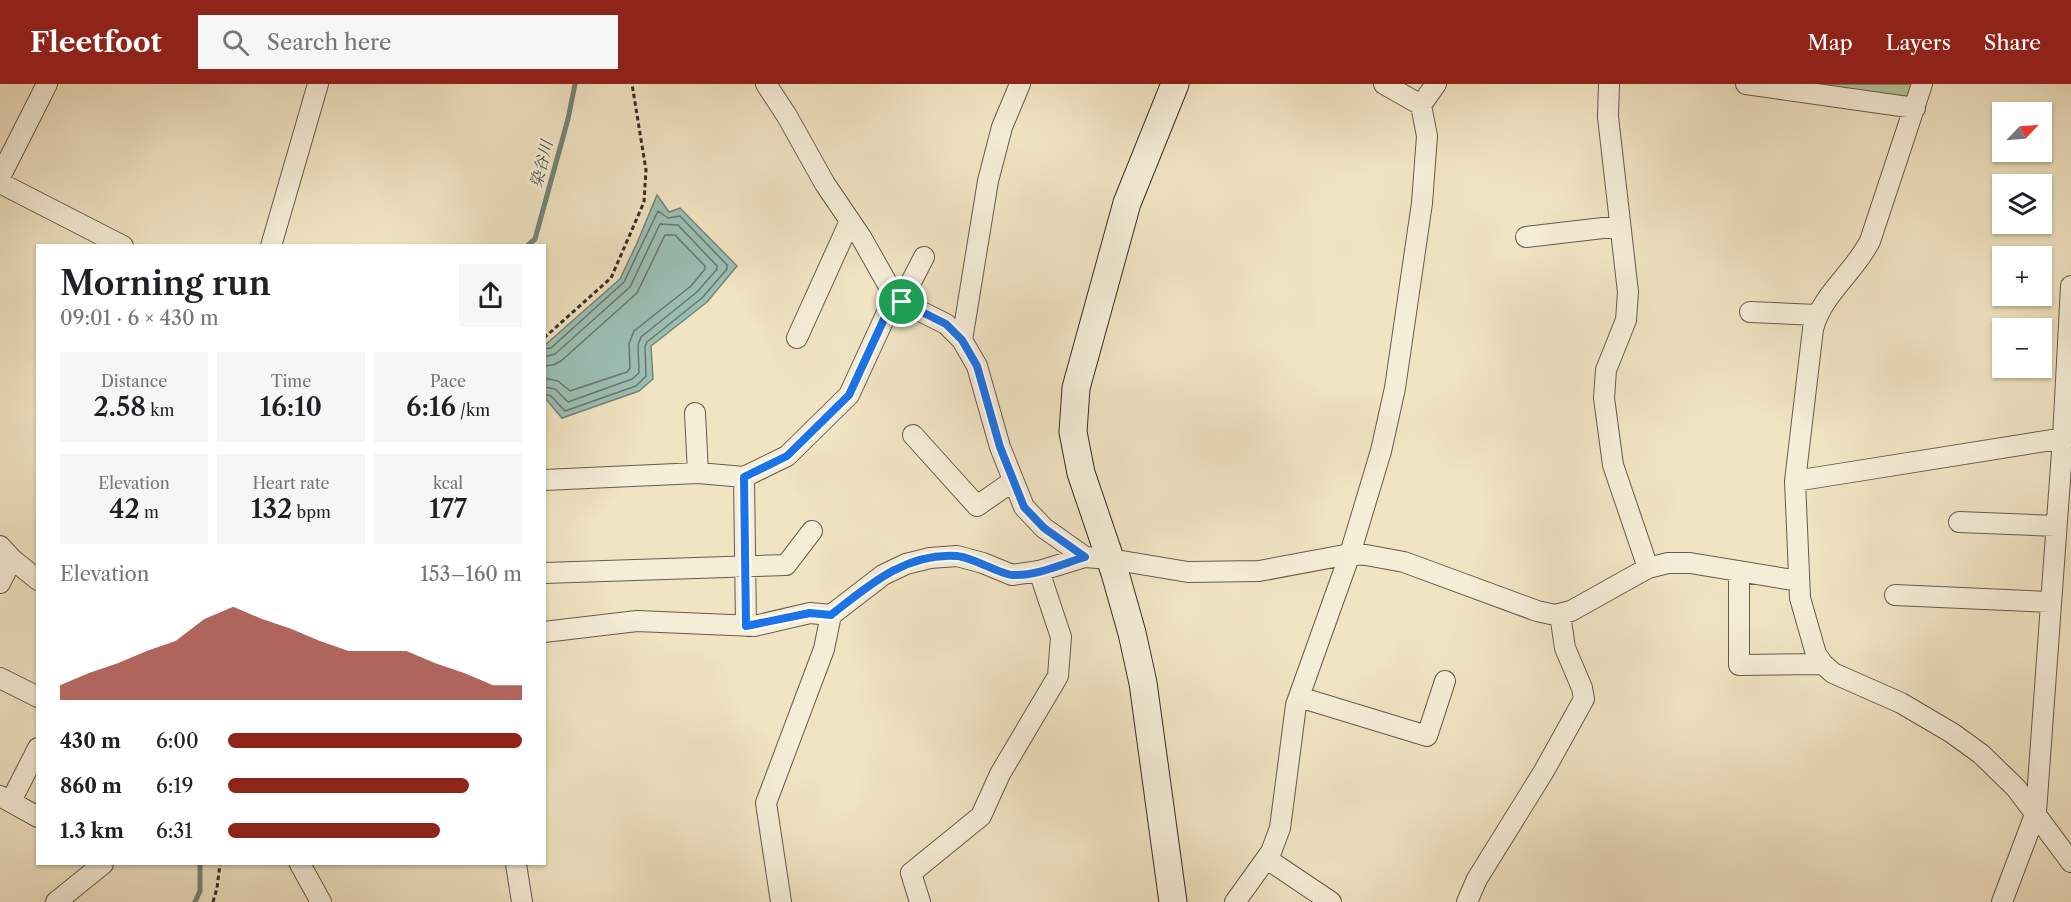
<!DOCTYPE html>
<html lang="en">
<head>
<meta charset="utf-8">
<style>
  :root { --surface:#fff; --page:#f6f6f6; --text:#202124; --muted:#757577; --accent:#8f2418 }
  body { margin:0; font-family:"Libre Caslon Text","Noto Serif JP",serif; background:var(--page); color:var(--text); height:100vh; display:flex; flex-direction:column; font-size:22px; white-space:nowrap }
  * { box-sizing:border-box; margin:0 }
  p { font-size:20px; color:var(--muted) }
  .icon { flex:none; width:33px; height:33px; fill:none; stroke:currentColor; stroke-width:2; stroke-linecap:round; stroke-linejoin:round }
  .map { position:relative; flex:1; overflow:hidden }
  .panel { position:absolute; left:36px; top:160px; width:510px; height:621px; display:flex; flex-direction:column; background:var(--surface); border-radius:0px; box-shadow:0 2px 4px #0004 }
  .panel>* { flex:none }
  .needle { width:39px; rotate:65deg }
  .tools { position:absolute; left:1992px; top:18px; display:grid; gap:12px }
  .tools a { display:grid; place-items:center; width:60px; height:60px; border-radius:0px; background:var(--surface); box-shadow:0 2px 4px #0004; font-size:30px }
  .pin { position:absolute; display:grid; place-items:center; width:51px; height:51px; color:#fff; margin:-26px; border:3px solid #fff; border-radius:50%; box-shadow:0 2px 6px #0007 }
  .round { display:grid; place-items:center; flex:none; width:63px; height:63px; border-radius:0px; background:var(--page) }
  .headline { display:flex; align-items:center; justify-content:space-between; height:102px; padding:0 24px }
  h1 { font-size:33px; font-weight:600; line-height:45px }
  .stats { display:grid; grid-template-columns:repeat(3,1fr); gap:9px; height:102px; padding:6px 24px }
  .stats div { display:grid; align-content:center; border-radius:0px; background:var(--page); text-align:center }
  .stats b { font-size:26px; font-weight:600 }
  .stats small { font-size:16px; font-weight:400 }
  .stats p { font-size:16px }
  .chart { height:168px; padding:12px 24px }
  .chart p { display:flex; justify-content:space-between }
  .chart svg { width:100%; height:108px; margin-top:6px; fill:var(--accent); opacity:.7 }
  ul { padding:0 24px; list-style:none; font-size:20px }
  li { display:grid; grid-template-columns:96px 72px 1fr; align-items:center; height:45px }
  li i { height:15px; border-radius:8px; background:var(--accent) }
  header { display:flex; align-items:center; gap:36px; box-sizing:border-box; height:84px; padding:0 30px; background:var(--accent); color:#fff }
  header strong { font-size:28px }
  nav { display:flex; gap:33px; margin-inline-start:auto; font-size:21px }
  .search { width:420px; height:54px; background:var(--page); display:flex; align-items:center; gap:15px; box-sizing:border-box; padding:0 21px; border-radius:0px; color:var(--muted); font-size:22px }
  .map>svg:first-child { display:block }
  .green { fill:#b3c599; stroke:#75785f; stroke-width:1.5 }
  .water { fill:#9bbfb4; stroke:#73847b; stroke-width:1.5 }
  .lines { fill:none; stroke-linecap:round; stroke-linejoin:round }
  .shore { stroke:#69766c; stroke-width:1.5 }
  .stream { stroke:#73847b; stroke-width:5 }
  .street-casing { stroke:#665a4c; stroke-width:22 }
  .secondary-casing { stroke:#372c25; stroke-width:29 }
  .path { stroke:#372c25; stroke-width:3; stroke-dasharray:4.5 3; stroke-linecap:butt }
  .street { stroke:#f6edd8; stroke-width:20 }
  .secondary { stroke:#f6edd8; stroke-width:27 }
  .route-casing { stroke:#fff; stroke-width:12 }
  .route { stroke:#1a73e8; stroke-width:8 }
  .labels { text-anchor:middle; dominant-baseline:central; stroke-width:5; stroke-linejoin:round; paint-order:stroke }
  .water-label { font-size:16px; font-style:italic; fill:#505149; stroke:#f6edd8 }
</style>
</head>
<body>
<header>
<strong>Fleetfoot</strong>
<div class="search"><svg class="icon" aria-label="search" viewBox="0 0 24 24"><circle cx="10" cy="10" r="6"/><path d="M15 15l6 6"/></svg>Search here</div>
<nav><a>Map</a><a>Layers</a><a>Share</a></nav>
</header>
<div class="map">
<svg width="2071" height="818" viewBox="0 0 2071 818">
  <rect width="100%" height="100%" fill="#f1e4c3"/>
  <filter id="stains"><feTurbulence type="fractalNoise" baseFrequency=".00333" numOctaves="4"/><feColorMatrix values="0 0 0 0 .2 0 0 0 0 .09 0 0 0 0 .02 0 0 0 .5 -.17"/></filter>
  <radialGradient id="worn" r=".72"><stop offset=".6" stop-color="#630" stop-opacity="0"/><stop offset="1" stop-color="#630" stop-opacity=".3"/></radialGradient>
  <path class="green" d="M1791,0H1917L1908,17Z"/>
  <path class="water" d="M657,111L669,128L680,124L737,182L707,218L651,262L653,295L639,307L562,334L545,314V261L620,195L637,159Z"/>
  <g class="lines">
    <path class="shore" d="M544,265L551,264L624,198L658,127L668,134L680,132L727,181V185L702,214L647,258L645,262L646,292L636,302L565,327L551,312L544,310
      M544,273L555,270L630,203L660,140L678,141L717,182V185L697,208L641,253L638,261L639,289L632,295L568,318L555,305L544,303
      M544,282L553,281L561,277L637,209L665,151H675L705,182V185L691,202L634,247L629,260L630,284L627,288L570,307L558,297L544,294"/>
    <path class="stream" d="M527,162L535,155L568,35L575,0
      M195,818L200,807V780"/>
    <g class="street-casing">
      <path id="street" d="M766,0L787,32L825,100L861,153L887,199L902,218L946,240L962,256L988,97L1002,43L1020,0
        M1384,0L1421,21L1436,0
        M1609,0L1608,33L1628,208L1626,236L1606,286L1604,314L1613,381L1648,484
        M1746,0L1915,24
        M1922,0L1870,157C1854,189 1822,210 1813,245L1795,397L1800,514L1816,570L1823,580L1833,589L1901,619L1952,649L1981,670L2016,704L2071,778
        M0,93L47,0
        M0,99L123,162
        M1526,153L1620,142
        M271,162L318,0
        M1750,228L1817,231
        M797,254L850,137
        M962,256L977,282L1000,363L1024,423L1044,444L1085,473
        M695,329L698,389
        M913,351L977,422L1013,397
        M744,393L787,372L849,311L896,209L908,204L924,173
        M544,396L698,389L744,393L746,542
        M1795,397L2071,353
        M1959,438L2056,442
        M0,462L12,475L38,496
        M1739,487V581L1823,580
        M544,489L786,481L812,447
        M0,499L12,475
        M1895,511L2051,518
        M544,548L637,537L754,542L810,529L831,531
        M0,594L38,613
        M1299,613L1427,652L1445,597
        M0,712L38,733
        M11,717L38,664
        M1267,775L1331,818
        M300,780L321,818
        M516,780L522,818
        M56,818L103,780
        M781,818L766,719L824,565L831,531L883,491L906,480L930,474L957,472L983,479L1012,491L1039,487L1085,473L1110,475L1188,488L1259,487L1350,470L1366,471L1404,478L1537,527L1555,531L1571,527L1648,484L1668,479H1690L1799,497
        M920,818L911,789L981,732L1000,690L1058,592L1061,553L1039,487
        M1235,818L1271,768L1280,744L1296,621L1350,470L1381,367L1395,304L1422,119L1427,52L1421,21
        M1467,818L1477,795L1544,687L1584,615L1582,604L1565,564L1560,530
        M2002,818L2036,728L2063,354L2071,202"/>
    </g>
    <g class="secondary-casing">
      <path id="secondary" d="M1173,818L1143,599L1132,549L1115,489L1081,389L1073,348L1076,304L1127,119L1175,0"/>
    </g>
    <path class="path" d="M544,254L611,194L644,118L646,86L632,0
      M213,818L217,804L220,780"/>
    <use href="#street" class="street"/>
    <use href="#secondary" class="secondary"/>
  </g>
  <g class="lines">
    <g class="route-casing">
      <path id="route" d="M896,209L902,218L946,240L962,256L977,282L1000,363L1024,423L1044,444L1085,473C1062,480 1037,492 1013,491C999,490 975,474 957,472C906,468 868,502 831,531L810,529L746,542L744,393L787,372L849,311Z"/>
    </g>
    <use href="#route" class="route"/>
  </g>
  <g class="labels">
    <g class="water-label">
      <text transform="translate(541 80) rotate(-76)">染谷川</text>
    </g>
  </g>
  <rect width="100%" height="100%" filter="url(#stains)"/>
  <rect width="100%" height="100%" fill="url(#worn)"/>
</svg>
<div class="tools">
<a><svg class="needle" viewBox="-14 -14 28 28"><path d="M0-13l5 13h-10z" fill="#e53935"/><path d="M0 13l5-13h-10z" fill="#757577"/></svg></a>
<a><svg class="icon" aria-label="layers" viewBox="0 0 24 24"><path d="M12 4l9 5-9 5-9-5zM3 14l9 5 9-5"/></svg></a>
<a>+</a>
<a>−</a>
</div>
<div class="pin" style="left:902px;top:218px;background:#1e9e55"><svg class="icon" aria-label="arrive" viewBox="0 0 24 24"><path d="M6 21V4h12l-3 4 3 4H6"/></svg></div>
<section class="panel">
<div class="headline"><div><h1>Morning run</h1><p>09:01 · 6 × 430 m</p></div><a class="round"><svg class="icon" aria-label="share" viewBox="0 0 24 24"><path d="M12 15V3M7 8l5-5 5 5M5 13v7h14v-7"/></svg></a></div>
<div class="stats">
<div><p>Distance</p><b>2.58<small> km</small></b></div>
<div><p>Time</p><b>16:10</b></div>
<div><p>Pace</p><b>6:16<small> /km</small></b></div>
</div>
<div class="stats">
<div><p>Elevation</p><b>42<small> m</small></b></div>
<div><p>Heart rate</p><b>132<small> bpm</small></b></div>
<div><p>kcal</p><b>177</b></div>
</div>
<div class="chart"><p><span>Elevation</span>153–160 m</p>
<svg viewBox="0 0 160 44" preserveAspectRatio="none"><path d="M0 44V38L10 33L20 29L30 24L40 20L50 11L60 6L70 11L80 15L90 20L100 24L110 24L120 24L130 29L140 33L150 38L160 38V44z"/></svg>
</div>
<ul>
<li><b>430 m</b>6:00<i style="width:100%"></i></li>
<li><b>860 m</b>6:19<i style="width:82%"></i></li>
<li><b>1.3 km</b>6:31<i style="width:72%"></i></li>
</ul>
</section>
</div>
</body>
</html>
